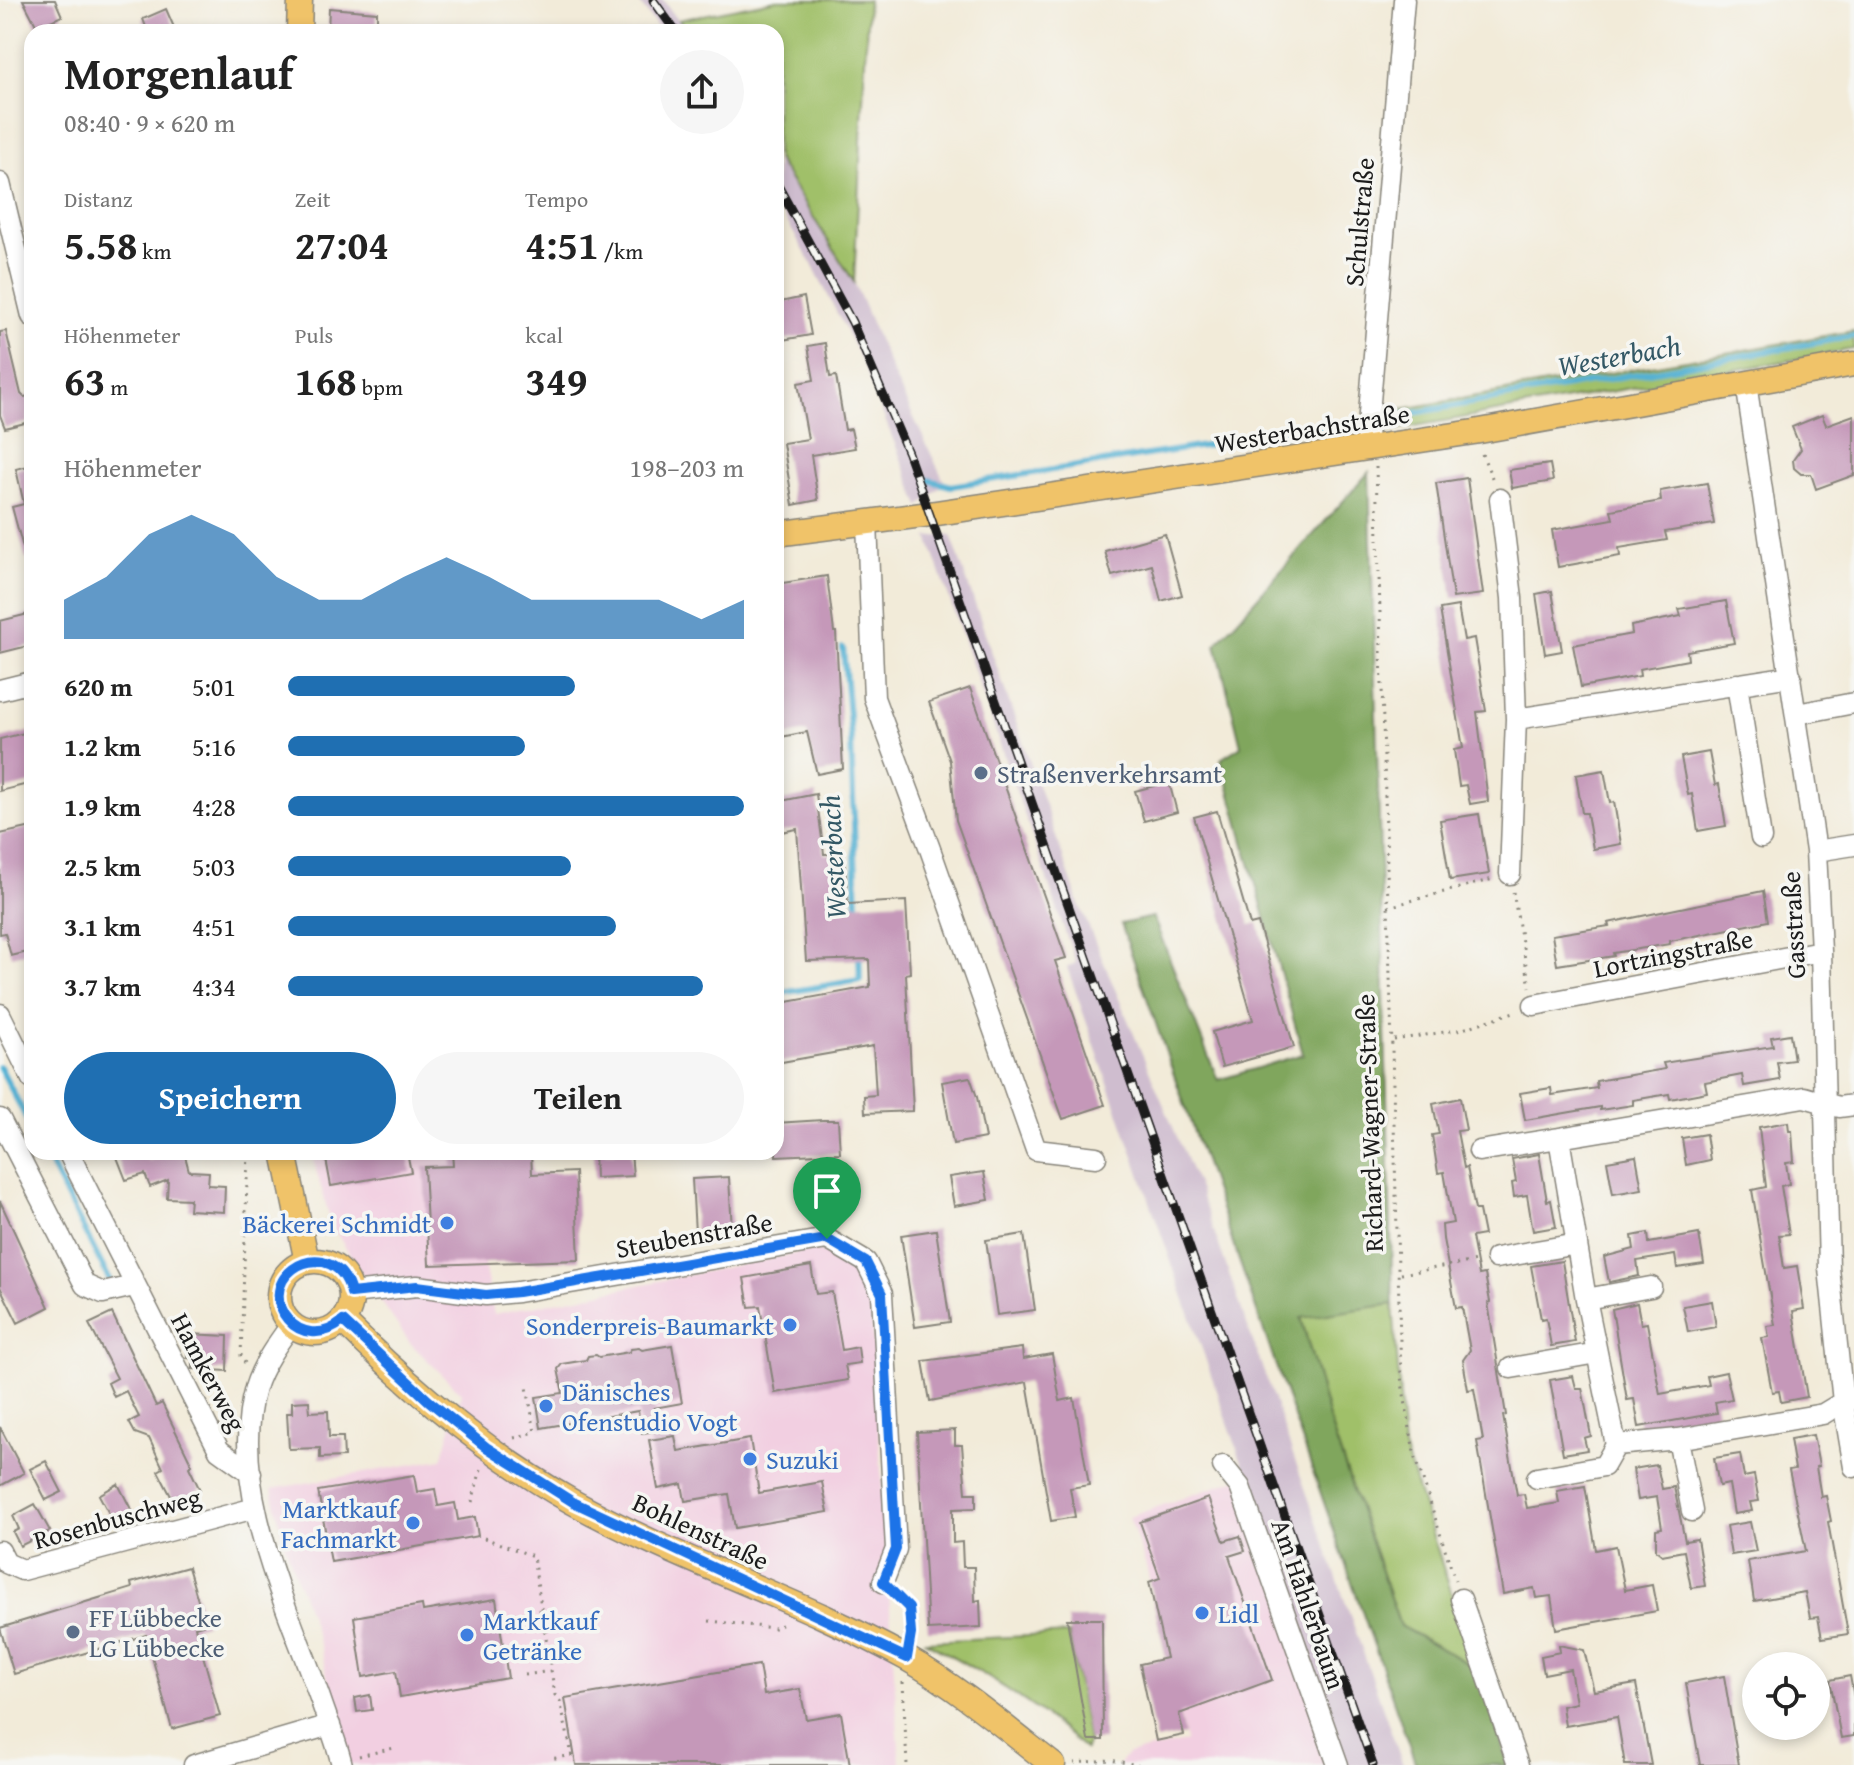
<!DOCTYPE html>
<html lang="de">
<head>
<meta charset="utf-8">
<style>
  :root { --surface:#fff; --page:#f6f6f6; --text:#222; --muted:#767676; --accent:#1f6fb2 }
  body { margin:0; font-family:"Gentium Book Plus",serif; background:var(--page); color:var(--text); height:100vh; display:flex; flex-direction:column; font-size:30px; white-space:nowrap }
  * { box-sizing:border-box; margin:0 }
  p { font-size:26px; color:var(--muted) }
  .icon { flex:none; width:44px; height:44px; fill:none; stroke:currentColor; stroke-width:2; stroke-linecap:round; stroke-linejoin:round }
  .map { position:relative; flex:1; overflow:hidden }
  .drawer { position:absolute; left:24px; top:24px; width:760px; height:1136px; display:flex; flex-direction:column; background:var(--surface); border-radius:24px; box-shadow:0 4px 12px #0003 }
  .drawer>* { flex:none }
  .buttons { position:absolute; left:1742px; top:1652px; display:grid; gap:16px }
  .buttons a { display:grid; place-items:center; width:88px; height:88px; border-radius:50%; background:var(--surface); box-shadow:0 4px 12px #0003; font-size:40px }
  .pin { position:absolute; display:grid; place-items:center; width:68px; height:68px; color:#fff; margin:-82px -34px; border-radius:50% 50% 50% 0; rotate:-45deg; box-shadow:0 0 8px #0007 }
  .pin .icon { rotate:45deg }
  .round { display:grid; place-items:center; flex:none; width:84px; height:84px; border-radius:42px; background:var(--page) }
  .overview { display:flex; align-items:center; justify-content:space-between; height:136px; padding:0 40px }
  h1 { font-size:44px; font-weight:800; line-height:60px }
  .metrics { display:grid; grid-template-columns:repeat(3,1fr); gap:12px; height:136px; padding:8px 40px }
  .metrics div { display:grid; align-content:center }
  .metrics b { font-size:40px; font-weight:800 }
  .metrics small { font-size:22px; font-weight:400 }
  .metrics p { font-size:22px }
  .chart { height:224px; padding:16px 40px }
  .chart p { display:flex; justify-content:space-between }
  .chart svg { width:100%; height:144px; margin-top:8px; fill:var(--accent); opacity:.7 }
  .primary-button { display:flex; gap:16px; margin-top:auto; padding:16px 40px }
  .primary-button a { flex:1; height:92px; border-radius:48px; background:var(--accent); color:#fff; font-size:32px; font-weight:800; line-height:92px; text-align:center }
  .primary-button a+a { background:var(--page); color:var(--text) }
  ul { padding:0 40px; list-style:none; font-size:26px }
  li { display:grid; grid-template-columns:128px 96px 1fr; align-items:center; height:60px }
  li i { height:20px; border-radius:10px; background:var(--accent) }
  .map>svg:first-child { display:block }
  .built { fill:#f2cfe1 }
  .industrial { fill:#cfbdcf }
  .green { fill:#a0c069; stroke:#5e6e42; stroke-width:2 }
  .forest { fill:#80a65d; stroke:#4e613c; stroke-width:2 }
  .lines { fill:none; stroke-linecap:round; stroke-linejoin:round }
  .stream { stroke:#55b1d3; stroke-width:6 }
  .building { fill:#c598b9 }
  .minor-casing { stroke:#87847a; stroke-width:23 }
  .major-casing { stroke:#87847a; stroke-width:27 }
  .path { stroke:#87847a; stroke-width:3; stroke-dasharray:2 6; stroke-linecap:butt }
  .minor { stroke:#fff; stroke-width:20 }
  .major { stroke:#f0c369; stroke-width:24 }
  .rail-casing { stroke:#1c1c1c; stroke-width:9 }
  .rail { stroke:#f6f6f2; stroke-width:6; stroke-dasharray:18; stroke-linecap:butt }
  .route-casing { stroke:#fff; stroke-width:16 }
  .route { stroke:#1a73e8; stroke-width:10 }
  .service-dot { fill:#5c6f8a; stroke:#f6f6f2; stroke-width:3 }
  .shop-dot { fill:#3f7fe0; stroke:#f6f6f2; stroke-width:3 }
  .labels { text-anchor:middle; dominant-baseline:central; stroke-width:7; stroke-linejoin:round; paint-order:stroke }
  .street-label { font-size:26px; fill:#1c1c1c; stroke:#f6f6f2 }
  .service-label { font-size:26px; fill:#4e5e75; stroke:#f6f6f2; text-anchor:start }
  .shop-label { font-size:26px; fill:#366cbe; stroke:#f6f6f2; text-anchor:start }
  .water-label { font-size:28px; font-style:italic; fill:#335865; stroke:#f6f6f2 }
</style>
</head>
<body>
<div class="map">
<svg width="1854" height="1765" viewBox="0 0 1854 1765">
  <rect width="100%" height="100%" fill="#f6f6f2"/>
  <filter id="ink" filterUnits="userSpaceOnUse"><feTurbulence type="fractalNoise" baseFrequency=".0125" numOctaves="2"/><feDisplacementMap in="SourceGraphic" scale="16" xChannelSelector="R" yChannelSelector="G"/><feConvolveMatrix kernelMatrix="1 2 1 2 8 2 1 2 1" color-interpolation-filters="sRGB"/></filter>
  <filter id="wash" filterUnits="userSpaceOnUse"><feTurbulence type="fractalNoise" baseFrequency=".006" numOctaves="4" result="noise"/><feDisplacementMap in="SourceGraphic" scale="32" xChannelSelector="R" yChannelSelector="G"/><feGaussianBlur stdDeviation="1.8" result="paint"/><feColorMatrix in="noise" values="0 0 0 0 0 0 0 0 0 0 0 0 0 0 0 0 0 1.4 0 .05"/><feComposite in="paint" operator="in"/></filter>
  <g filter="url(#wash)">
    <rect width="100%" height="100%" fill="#f2ebd9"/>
    <path class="built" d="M311,1152H478L484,1264L494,1314L814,1250L846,1259L870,1299L900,1765H346L321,1648L283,1539L272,1489L442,1459L461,1393L410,1343L360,1271L332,1226Z
      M1246,1476L1349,1765H1118L1128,1754L1186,1742L1146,1566L1129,1517Z"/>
    <path class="industrial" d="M637,0H663L687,32H661Z
      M776,158L854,282L892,372L945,483L920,506L862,362L813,266L776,203Z
      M951,535L1080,906L1199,1189L1403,1765H1349L1067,967L1076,963L928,537Z"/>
    <path class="green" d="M777,0H868L854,282L776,158V32H687L679,20Z
      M1854,331V349L1387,431L1379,413Z
      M1393,1304L1404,1448L1476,1668L1400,1626L1332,1429L1301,1317Z
      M1069,1634L1088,1740L1085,1749C1037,1705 982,1672 925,1641Z"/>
    <path class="forest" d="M1369,472L1393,1304L1301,1318L1332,1429L1400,1626L1476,1668L1509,1765H1416L1121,924L1153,917L1218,1080L1303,1054L1221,759L1241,746L1216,644Z"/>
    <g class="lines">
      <path class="stream" d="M1391,417L1854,336
        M928,480L951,486L1355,422
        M843,648L851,739L857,910
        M776,994L860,980L859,953
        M0,1067L32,1129
        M44,1152L109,1279"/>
    </g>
    <g id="blocks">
      <path class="building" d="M23,0H55L62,16L37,27Z
        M329,8L377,12V32H328Z
        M166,9L176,32H148L143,19Z
        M804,297L811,335L782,340L776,303Z
        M6,331L21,394L24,397L30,396L32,416L28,417L29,422L5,428L0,415V332Z
        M825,343L830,377L836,376L845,430L851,429L855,448L811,455L818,500L793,505L783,443L808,439L798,383L814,380L808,346Z
        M1822,415L1826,425L1854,415V475L1816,489L1811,474H1801L1794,468L1793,460L1801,449L1792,427Z
        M1550,464L1553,481L1512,488L1509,470Z
        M32,465V558L26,559L12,507L24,504L16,469Z
        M1467,478L1483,594L1453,598L1436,483Z
        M1707,483L1714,524L1665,532L1667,540L1619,548L1620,556L1558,567L1552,530L1613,519L1611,510L1661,501L1660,491Z
        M1165,534L1182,595L1161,601L1152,565L1112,576L1105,551Z
        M827,576L834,632H836L843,769L817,774L807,732L776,738V584Z
        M1552,591L1562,651L1545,654L1536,594Z
        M1726,601L1734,643L1687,651L1688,660L1639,669L1640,676L1581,687L1573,645L1632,634L1631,626L1681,616L1679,609Z
        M1458,606L1464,640L1474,638L1486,711L1477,712L1488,801L1470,804L1466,785L1459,786L1454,750L1463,748L1440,609Z
        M32,613V645L0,653V621Z
        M970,688L1066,958L1055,961L1105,1105L1063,1119L956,820L950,761L929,702Z
        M32,731V783L0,791V739Z
        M1709,752L1715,785L1719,784L1726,826L1698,831L1692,794L1688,795L1681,757Z
        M1604,770L1610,803L1614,802L1621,844L1593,849L1587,813H1582L1576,775Z
        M1169,782L1177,812L1144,821L1135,791Z
        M816,794L824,854H844L848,904L906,901L910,973L906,974L913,1111L865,1113L864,1096L876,1095L873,1046L776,1063V1004L870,987L869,959L806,961L797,829L776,833V802Z
        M1217,811L1250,925L1258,923L1294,1047L1222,1067L1212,1032L1253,1020L1194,817Z
        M1479,814L1489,874L1450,880L1440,820Z
        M32,827V901L24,902L32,938V951L11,956L5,933L0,934V834Z
        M1763,891L1768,921L1670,941V944L1613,953L1614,956L1557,965L1552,935L1609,926L1608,923Z
        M1790,1034L1794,1060L1777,1062L1780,1080L1744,1086L1742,1075L1705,1082L1707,1092L1670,1099L1669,1094L1633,1100V1105L1600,1110V1107L1525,1120L1520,1093L1551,1088L1552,1095L1597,1088L1596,1081L1665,1069L1663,1063L1773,1046L1771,1037Z
        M970,1077L977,1097L985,1138L953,1144L942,1082Z
        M1460,1098L1466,1130L1457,1131L1464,1168L1467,1167L1475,1210H1479L1484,1235L1472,1237L1479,1275L1485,1274L1490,1302L1488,1303L1506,1415L1503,1416L1517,1495L1524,1494L1527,1508L1559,1503L1557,1491L1585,1486L1596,1550L1616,1546L1625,1590L1652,1585L1657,1611L1556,1629L1551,1596L1536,1598L1534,1588L1503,1594L1477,1441L1483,1440L1474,1389L1468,1390L1463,1360L1470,1350L1462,1307L1456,1308L1443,1239L1442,1225L1453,1223L1444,1172L1438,1173L1432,1135L1439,1134L1433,1104Z
        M823,1120H838L840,1153L776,1156V1123Z
        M1788,1122L1789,1131H1792L1794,1162L1786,1163L1789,1184L1781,1186L1789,1234L1779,1235L1784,1268L1797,1266L1804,1309L1793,1311L1807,1397L1781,1402L1779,1391L1772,1392L1762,1338L1769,1337L1767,1326L1775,1325L1752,1190L1766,1187L1759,1127Z
        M1706,1134L1710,1160L1686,1165L1682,1138Z
        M115,1152H145L148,1161L172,1152H184L189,1171L209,1172L208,1185L225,1186L224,1212L189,1210L190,1199L167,1198L168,1180L150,1187L145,1174L126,1180Z
        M339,1152H407L411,1172L331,1186L325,1154Z
        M452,1152H531L532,1174L575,1172L579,1260L429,1265L424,1167L453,1166Z
        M594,1152H631L633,1176L595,1178Z
        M1539,1154L1547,1201L1551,1200L1556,1227L1533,1231L1527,1195L1514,1197L1512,1183L1516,1182L1512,1159Z
        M1636,1156L1642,1189L1613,1194L1607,1161Z
        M984,1172L989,1200L954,1206L949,1177Z
        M729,1177L732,1231L695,1233L692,1179Z
        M0,1201L49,1307L18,1323L0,1287Z
        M936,1230L950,1322L915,1327L901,1235Z
        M1648,1233L1649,1243L1699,1234L1704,1264L1677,1268L1675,1255L1637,1261L1639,1276L1609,1282L1604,1257L1634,1249L1632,1236Z
        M1024,1234L1035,1310L997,1315L986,1240Z
        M1562,1261L1575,1342L1551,1346L1546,1318L1541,1319L1531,1266Z
        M811,1266L816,1294L832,1292L842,1350L858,1347L860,1363L845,1365L848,1380L775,1393L760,1306L749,1307L744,1278Z
        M1712,1301L1716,1327L1688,1332L1683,1306Z
        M1637,1303L1641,1324L1647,1323L1660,1394L1709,1385L1707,1376L1726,1372L1732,1399L1715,1402L1717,1413L1639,1427L1634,1399L1627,1400L1612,1309Z
        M112,1313L156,1406L162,1403L192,1465L189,1467L200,1490L174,1502L158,1471L163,1468L149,1438L135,1433L129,1422L139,1417L126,1391L114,1397L108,1383L117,1378L89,1324Z
        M188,1334L228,1336L227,1371L193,1369V1359L187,1358Z
        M672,1345L682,1403L654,1408L658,1431L642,1433L638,1411L541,1428L536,1397L563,1393L558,1369L562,1364L586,1360L588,1356L596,1355L599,1357L629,1352L631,1349L639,1348L642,1350Z
        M1022,1348L1023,1359L1052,1354L1060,1401L1074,1398L1089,1485L1070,1488L1075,1517L1051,1521L1027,1382L930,1401L923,1361Z
        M1573,1376L1576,1388H1582L1591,1436L1584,1438L1587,1450L1563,1454L1550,1380Z
        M309,1401L310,1412L328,1411L329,1437H343L344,1457L320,1458V1448L289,1449L287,1413H292V1402Z
        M0,1427L24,1473L0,1486Z
        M955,1430V1445H962L966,1493H976V1508L953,1509V1543L962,1542L963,1567H974L975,1601L980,1600L981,1627L928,1630L917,1432Z
        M1813,1435L1819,1466L1816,1467L1821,1497L1826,1496L1831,1521L1828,1522L1848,1634L1822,1638L1818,1617L1810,1618L1805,1592L1754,1601L1748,1561L1806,1551L1789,1470L1795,1469L1790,1439Z
        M675,1436L678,1451L750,1439L759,1493L822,1482L828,1512L735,1528L729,1494L685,1501L682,1484L658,1489L649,1440Z
        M1740,1454L1744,1477L1754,1475L1759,1501L1750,1502L1752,1511L1734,1514L1729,1484L1719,1486L1714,1458Z
        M46,1461L62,1492L46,1500L30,1469Z
        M1657,1465L1662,1489L1674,1487L1685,1541L1697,1539L1705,1586L1691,1588L1684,1551L1662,1555L1656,1550V1529L1662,1528L1657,1497L1638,1500L1633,1469Z
        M414,1475L417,1492L435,1489L438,1506L455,1503L458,1520L475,1517L478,1536L331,1562L318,1491Z
        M118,1484L132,1511L113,1521L99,1495Z
        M1208,1498L1224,1541L1240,1536L1245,1551L1229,1556L1272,1680L1179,1714L1184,1735L1156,1741L1140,1664L1166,1658L1149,1582L1160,1578L1140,1522Z
        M35,1504L50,1531L20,1546L13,1532L19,1529L13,1516Z
        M1750,1522L1756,1551L1731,1555L1726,1526Z
        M188,1567L205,1624L195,1627L220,1716L172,1729L146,1635L14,1674L0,1628L132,1588L131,1583Z
        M496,1599L508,1678L400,1697L396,1671L363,1677L354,1617L422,1605L423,1611Z
        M1067,1619H1102L1103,1740H1088Z
        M1559,1645L1584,1650L1594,1691L1636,1684L1651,1765H1625L1617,1717L1565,1726L1562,1706L1576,1703L1570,1669L1544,1674L1541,1656L1560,1652Z
        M759,1665L764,1695L800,1689L806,1719L841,1713L850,1765H576L565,1698Z
        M1724,1676L1739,1765H1700L1686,1683Z
        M1850,1676L1854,1697V1736L1841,1738L1830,1680Z
        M370,1695L372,1710L357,1712L355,1698Z"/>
    </g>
  </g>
  <g filter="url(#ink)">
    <use href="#blocks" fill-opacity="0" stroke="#87847a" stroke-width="2"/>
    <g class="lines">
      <g class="minor-casing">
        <path id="minor" d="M0,183L32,316
          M1746,383L1816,851L1821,951L1829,1268L1843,1402L1854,1467
          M1366,449L1404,0
          M1500,499L1512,598L1516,719L1510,874
          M867,522L874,698L930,849L1036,1150L1096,1157
          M1737,684L1761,838
          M0,690L32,682
          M1797,714L1854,703
          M1516,719L1791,676
          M1816,851L1854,845
          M1534,1005L1821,951
          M0,1014L32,1079
          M0,1119L85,1285L103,1293L134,1286
          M1479,1151L1559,1138
          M68,1152L219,1450L251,1473
          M1496,1258L1577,1244
          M351,1293L417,1286L486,1295L518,1292L827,1239L866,1262L882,1294L896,1549L883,1582
          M1586,1299L1651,1287
          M291,1325C277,1344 262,1365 255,1388C227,1486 289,1610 321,1701C328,1722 337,1743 342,1765
          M1511,1368L1597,1353
          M1851,1397L1823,1414L1678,1439L1616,1445L1586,1299L1559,1138L1804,1097L1839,1107L1854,1105
          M1678,1439L1692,1511
          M1223,1466L1240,1487L1338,1765
          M1537,1478L1604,1466L1616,1445
          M0,1551L6,1563L22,1570L255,1508
          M1461,1599L1518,1765
          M194,1765L330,1725"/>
      </g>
      <g class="major-casing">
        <path id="major" d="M299,32L300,0
          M776,534L930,514L1474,432L1854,364
          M284,1152L307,1262
          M279 1297a36 36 0 1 1 72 0a36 36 0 1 1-72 0Z
          M343,1321C412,1390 486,1453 571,1501C678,1561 798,1598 906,1658C956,1686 1007,1729 1053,1765"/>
      </g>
      <path class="path" d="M1482,454L1493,480
        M1376,467L1401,1377L1414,1452L1455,1580
        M1513,892L1530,987
        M1388,907L1493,879
        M1394,1040L1463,1029L1514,1012
        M1401,1274L1476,1261
        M245,1363L241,1356L248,1152
        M514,1438L535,1432L527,1387
        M472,1502L481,1469
        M484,1538L533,1556L555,1695L560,1701L572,1755L550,1759
        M897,1596L909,1608L911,1635
        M515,1614L541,1610
        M709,1621L774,1628L784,1624
        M525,1675L551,1671
        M903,1682L907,1765
        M359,1756L394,1748
        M1074,1763L1110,1760L1138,1765"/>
      <use href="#minor" class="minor"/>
      <use href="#major" class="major"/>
      <g class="rail-casing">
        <path id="rail" d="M653,0L676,32
          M776,182L852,322L908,453L1373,1765"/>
      </g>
      <use href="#rail" class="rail"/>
    </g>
  </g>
  <g class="lines" filter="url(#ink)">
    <g class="route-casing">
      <path id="route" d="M827,1239L866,1262L882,1294L896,1549L883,1582L909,1608L911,1634L907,1658L573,1502L486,1447L429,1401L343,1321C300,1357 255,1298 293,1269C301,1263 312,1260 323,1262C339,1266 347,1277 351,1293L417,1286L486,1295L518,1292Z"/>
    </g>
    <use href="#route" class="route"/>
  </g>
  <g class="service-dot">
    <circle cx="981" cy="773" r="8"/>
    <circle cx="73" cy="1632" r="8"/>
  </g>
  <g class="shop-dot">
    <circle cx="447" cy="1223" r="8"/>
    <circle cx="790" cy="1325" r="8"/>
    <circle cx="546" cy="1406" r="8"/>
    <circle cx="750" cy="1459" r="8"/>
    <circle cx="413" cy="1523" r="8"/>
    <circle cx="1202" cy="1613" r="8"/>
    <circle cx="467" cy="1635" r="8"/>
  </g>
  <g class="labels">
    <g class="street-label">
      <text transform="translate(1359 222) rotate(-85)">Schulstraße</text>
      <text transform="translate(1312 428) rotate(-9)">Westerbachstraße</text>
      <text transform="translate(1793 925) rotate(-93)">Gasstraße</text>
      <text transform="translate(1673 953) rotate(-11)">Lortzingstraße</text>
      <text transform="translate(1369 1123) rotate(-92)">Richard-Wagner-Straße</text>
      <text transform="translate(694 1235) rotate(-10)">Steubenstraße</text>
      <text transform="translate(209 1372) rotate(62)">Hamkerweg</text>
      <text transform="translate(117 1518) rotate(-15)">Rosenbuschweg</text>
      <text transform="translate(701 1531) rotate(25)">Bohlenstraße</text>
      <text transform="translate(1309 1604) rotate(71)">Am Hahlerbaum</text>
    </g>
    <g class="service-label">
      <text x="997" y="773">Straßenverkehrsamt</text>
      <text x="89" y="1617">FF Lübbecke<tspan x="89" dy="30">LG Lübbecke</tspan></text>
    </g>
    <g class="shop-label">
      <text x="431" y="1223" text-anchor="end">Bäckerei Schmidt</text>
      <text x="774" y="1325" text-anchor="end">Sonderpreis-Baumarkt</text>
      <text x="562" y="1391">Dänisches<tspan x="562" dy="30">Ofenstudio Vogt</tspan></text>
      <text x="766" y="1459">Suzuki</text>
      <text x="397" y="1508" text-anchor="end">Marktkauf<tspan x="397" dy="30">Fachmarkt</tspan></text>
      <text x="1218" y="1613">Lidl</text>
      <text x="483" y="1620">Marktkauf<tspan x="483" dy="30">Getränke</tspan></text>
    </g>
    <g class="water-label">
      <text transform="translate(1619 355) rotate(-10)">Westerbach</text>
      <text transform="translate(832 857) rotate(-93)">Westerbach</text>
    </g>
  </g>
</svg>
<div class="buttons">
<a><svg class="icon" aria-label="locate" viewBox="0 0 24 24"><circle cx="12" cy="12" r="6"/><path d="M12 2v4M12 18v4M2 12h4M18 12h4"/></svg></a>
</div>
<div class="pin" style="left:827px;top:1239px;background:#1e9e55"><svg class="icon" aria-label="arrive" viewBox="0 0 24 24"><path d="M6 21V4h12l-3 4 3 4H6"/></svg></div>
<section class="drawer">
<div class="overview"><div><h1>Morgenlauf</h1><p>08:40 · 9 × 620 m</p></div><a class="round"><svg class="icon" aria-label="share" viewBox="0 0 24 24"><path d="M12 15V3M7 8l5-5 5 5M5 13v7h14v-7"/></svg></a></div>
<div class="metrics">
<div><p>Distanz</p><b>5.58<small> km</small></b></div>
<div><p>Zeit</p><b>27:04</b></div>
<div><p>Tempo</p><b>4:51<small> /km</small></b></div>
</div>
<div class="metrics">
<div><p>Höhenmeter</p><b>63<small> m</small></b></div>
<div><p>Puls</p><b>168<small> bpm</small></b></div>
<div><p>kcal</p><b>349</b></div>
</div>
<div class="chart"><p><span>Höhenmeter</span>198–203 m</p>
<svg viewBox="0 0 160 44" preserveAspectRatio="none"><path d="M0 44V32L10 25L20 12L30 6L40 12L50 25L60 32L70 32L80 25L90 19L100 25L110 32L120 32L130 32L140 32L150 38L160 32V44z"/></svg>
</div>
<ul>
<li><b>620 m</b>5:01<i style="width:63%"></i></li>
<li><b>1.2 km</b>5:16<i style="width:52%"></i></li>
<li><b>1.9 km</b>4:28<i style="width:100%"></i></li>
<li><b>2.5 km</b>5:03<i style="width:62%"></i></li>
<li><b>3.1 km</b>4:51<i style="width:72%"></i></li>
<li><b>3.7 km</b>4:34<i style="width:91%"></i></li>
</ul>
<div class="primary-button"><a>Speichern</a><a>Teilen</a></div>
</section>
</div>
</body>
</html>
